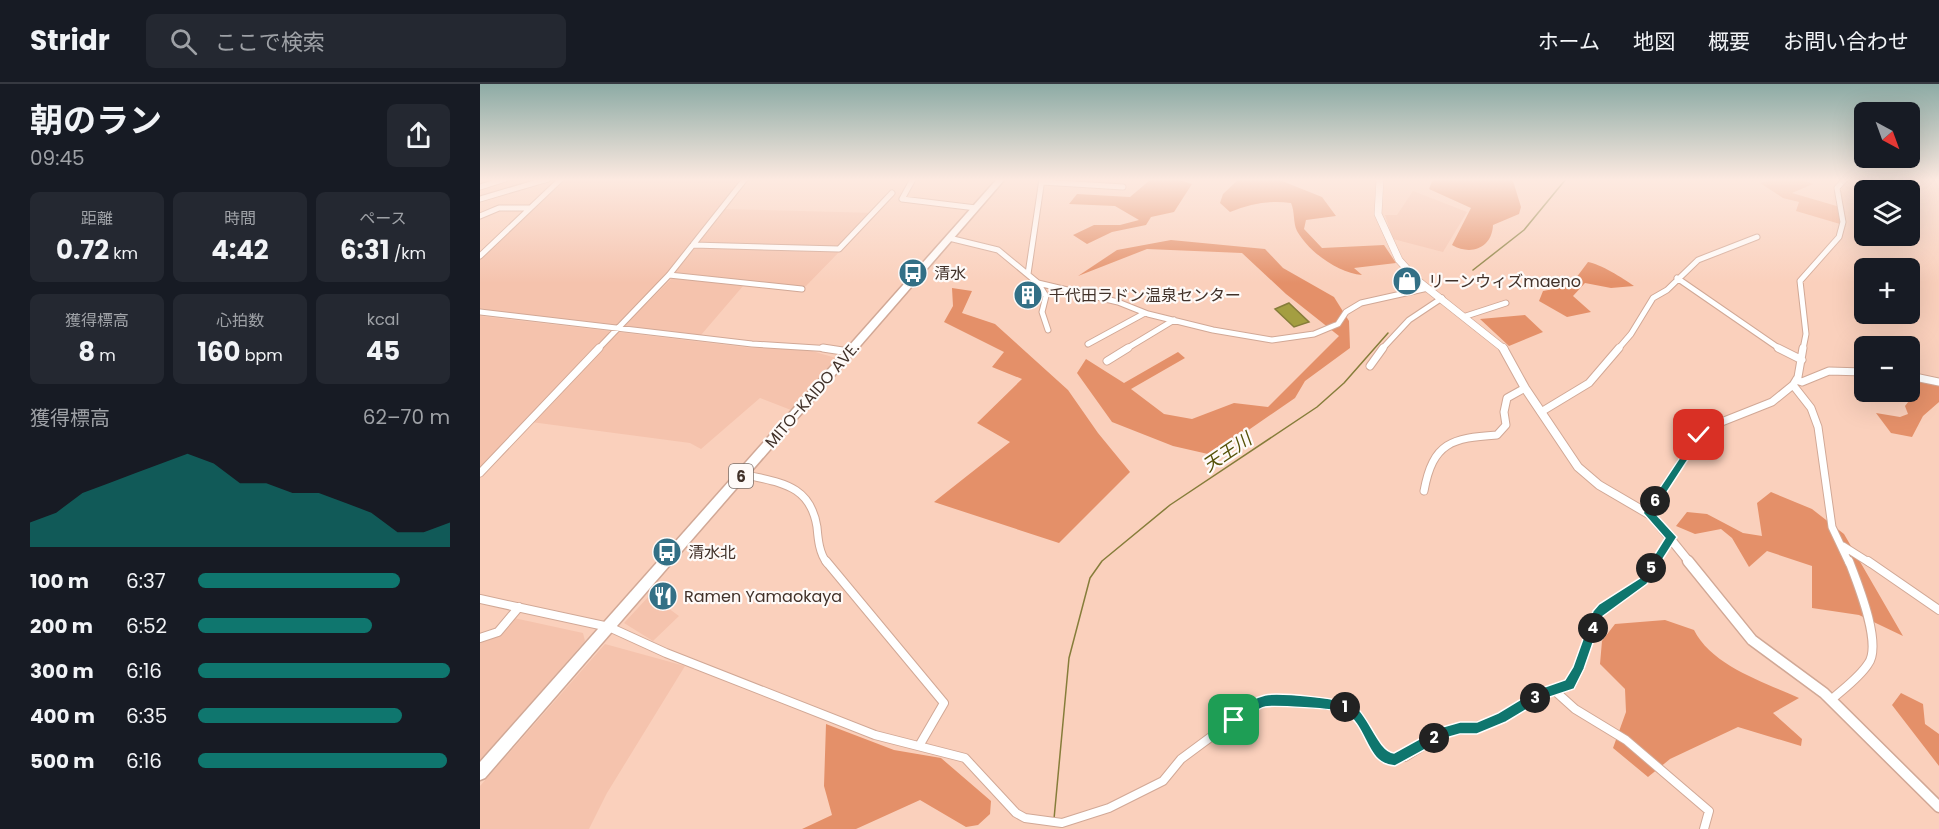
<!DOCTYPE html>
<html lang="ja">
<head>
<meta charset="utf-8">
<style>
  :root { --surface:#171b24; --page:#242831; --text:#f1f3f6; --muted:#9ea1a6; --line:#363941; --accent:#0f766e }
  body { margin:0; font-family:Poppins,"Noto Sans JP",sans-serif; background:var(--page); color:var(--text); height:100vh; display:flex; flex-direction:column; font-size:22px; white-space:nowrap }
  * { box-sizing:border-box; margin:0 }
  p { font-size:20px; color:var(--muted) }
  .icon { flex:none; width:33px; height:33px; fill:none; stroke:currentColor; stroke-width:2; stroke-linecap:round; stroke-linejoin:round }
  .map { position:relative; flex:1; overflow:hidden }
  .side { display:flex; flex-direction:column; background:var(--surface); width:480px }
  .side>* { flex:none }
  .needle { width:39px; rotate:139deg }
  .tools { position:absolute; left:1374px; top:18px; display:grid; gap:12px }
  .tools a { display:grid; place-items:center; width:66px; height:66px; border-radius:9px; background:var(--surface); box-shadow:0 6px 24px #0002; font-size:30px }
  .pin { position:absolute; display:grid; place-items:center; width:51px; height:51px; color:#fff; margin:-26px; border-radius:12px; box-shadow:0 3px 9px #0006 }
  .km { position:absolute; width:30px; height:30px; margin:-15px; border-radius:50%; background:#222; color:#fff; font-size:16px; line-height:30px; text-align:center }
  .round { display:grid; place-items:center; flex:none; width:63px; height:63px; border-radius:9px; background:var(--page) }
  .head { display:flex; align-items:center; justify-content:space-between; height:102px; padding:0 30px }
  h1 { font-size:33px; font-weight:700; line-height:45px }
  .stats { display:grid; grid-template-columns:repeat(3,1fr); gap:9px; height:102px; padding:6px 30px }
  .stats div { display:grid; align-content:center; border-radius:9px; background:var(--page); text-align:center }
  .stats b { font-size:26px; font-weight:700 }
  .stats small { font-size:16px; font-weight:400 }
  .stats p { font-size:16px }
  .chart { height:168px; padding:12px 30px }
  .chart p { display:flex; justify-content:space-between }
  .chart svg { width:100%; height:108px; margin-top:6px; fill:var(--accent); opacity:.7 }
  ul { padding:0 30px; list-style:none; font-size:20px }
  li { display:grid; grid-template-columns:96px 72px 1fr; align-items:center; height:45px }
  li i { height:15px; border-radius:8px; background:var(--accent) }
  header { display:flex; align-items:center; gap:36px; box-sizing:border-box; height:84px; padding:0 30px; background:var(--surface); border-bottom:2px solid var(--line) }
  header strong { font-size:28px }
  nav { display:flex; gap:33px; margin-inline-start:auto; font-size:21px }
  .search { width:420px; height:54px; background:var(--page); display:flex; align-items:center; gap:15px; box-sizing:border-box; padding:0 21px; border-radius:9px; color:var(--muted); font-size:22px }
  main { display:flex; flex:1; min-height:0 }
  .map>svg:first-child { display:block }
  .built { fill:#f5c3ad }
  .green { fill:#efac8d }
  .forest { fill:#e49069 }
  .water { fill:#a49e41; stroke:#867d3a; stroke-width:1.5 }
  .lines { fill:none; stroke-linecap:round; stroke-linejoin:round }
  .stream { stroke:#867d3a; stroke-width:1.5 }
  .minor-far2-casing { stroke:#d1a896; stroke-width:7 }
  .minor-far1-casing { stroke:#d1a896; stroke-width:9 }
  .minor-casing { stroke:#d1a896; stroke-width:10 }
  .major-far2-casing { stroke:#d1a896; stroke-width:8 }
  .major-far1-casing { stroke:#d1a896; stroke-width:10 }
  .major-casing { stroke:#d1a896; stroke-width:13 }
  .highway-casing { stroke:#d1a896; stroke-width:3 }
  .minor-far2 { stroke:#fff; stroke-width:5 }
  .minor-far1 { stroke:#fff; stroke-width:7 }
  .minor { stroke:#fff; stroke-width:8 }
  .major-far2 { stroke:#fff; stroke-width:7 }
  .major-far1 { stroke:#fff; stroke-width:8 }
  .major { stroke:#fff; stroke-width:10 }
  .highway { fill:#fff; fill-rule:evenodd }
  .route { fill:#0f766e; stroke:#fff; stroke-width:1.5 }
  .labels { text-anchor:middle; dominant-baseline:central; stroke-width:4.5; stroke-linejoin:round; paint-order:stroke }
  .shield { fill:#fefaf8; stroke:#7a6d67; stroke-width:1.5 }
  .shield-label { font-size:15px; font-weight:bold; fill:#413129 }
  .poi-label { font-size:16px; fill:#413129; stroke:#fefaf8; text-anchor:start }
  .street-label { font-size:16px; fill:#413129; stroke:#fefaf8 }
  .water-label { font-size:18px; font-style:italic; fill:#565208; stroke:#fefaf8 }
</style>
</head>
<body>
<header>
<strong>Stridr</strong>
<div class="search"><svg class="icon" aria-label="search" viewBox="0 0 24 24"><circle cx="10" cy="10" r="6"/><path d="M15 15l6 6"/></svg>ここで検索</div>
<nav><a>ホーム</a><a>地図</a><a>概要</a><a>お問い合わせ</a></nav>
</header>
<main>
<section class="side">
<div class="head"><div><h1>朝のラン</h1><p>09:45</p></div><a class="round"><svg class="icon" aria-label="share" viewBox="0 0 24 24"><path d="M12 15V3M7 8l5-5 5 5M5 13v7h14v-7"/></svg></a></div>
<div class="stats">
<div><p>距離</p><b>0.72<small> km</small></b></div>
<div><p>時間</p><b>4:42</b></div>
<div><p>ペース</p><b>6:31<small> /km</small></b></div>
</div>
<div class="stats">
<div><p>獲得標高</p><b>8<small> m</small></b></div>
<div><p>心拍数</p><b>160<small> bpm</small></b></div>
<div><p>kcal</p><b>45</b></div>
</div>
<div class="chart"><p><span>獲得標高</span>62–70 m</p>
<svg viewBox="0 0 160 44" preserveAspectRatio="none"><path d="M0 44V34L10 30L20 22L30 18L40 14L50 10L60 6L70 10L80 18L90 18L100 22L110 22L120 26L130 30L140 38L150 38L160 34V44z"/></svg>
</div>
<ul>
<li><b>100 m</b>6:37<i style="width:80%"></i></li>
<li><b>200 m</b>6:52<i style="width:69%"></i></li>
<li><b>300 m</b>6:16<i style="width:100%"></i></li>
<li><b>400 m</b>6:35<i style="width:81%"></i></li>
<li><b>500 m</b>6:16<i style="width:99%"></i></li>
</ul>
</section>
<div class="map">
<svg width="1459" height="745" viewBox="0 0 1459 745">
  <rect width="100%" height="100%" fill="#fad0bc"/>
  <path class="built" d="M85,95H264L191,187L137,242L0,227V174Z
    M933,107L987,128L963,168L913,155L905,131H917Z
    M244,125L397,129L326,202L320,204L197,190L194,188Z
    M192,194L263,202L221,251L143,243Z
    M0,232L129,247L130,250L0,384Z
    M137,248L272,264L325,265L356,274L311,326L280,314L221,365L210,359L51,338Z
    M170,511L199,532L173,557L144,539Z
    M34,534L103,549L105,557L0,677V558L18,551Z
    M125,560L205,582L127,709L109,745H0V702Z"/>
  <path class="green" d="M1298,95H1318L1333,100L1312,109L1360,123V140L1316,127L1319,118L1303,114L1280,99Z"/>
  <path class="forest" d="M759,95H797L842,113L856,132L826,136L824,145L842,164L904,161L916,179L874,184L882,191C858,189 829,168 817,147C813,139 815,128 811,119C789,116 771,120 750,128L740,119L743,110Z
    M953,95H1030L1033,97L1041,123L1039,130L1013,141C1012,164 991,172 972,161L991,124L949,105Z
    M670,96H700L712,100L694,128L671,133L666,141L632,148L607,160L593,151L614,141H640L659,136L635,122L589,120L597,110L650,113Z
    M691,156L785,165L803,184L854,213L869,237L870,264L825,297L815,314L744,363L728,370L693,362L632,338L597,289L606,275L644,299L698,268L705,274L651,305L684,330L712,335L754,319L788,323L859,252L806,210L762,169L667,165L598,192L637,166Z
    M1108,178C1120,180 1143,194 1154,202L1131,204L1105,199L1093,212L1111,228L1087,233L1059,217L1063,207L1090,202Z
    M472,204L492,207L482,229L515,240L588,306L618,349L650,388L579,459L454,418L530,358L497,339L542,295L512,283L524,268L464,238L473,222Z
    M1045,231L1063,248L1029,262L1000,235Z
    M1430,291L1459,295V318L1443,332L1432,353L1411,349L1396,329L1420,333L1428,330L1425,322L1436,308L1430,304Z
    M1291,408L1332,425L1364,450L1423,552L1379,531L1332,524V482L1287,467L1269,483L1252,454L1241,445L1215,450L1196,442L1207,428L1227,430L1263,449L1282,452L1277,419Z
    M1185,536L1214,546C1232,582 1284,598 1319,614L1293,629L1322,655L1321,662L1258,643L1190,675L1168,693L1133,664L1146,628L1145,605L1120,580L1122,557L1135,540Z
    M1421,609L1443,620L1445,640L1459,650V682L1412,621Z
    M346,640L414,666L461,674L511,717L510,730L498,741L486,743L440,716L376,745H322L352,731L344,702Z"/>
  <path class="water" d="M809,219L829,238L814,243L795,225Z"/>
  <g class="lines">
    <path class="stream" d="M993,186L1044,146L1086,95
      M574,735L589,574L610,494L622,477L690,421L837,323L864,299L908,249"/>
    <g class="minor-far2-casing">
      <path id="minor-far2" d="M433,95L422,115L496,124
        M562,98L643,103
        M0,103L25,95
        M0,115L68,95
        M0,132L19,124H50
        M469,154L518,166L558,199L638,218L668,230L733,246L792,256L834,250L858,240L866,228L881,219L948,204
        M213,161L359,165L412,109
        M0,172L81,95
        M548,190L562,95
        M189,191L322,205
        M1197,194L1300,265
        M558,199L566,212L562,228L568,246
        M0,228L272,260L352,265
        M986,232L1026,219
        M608,260L665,229
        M118,265L189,191L265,95
        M646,265L694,236
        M902,265L929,236L962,214
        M1138,265L1151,250L1173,214L1187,206L1218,176L1277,153
        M1323,265L1326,250L1320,197L1359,153L1363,138L1357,104L1365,95"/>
    </g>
    <g class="minor-far1-casing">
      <path id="minor-far1" d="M343,264L369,268
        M1298,264L1322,276
        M627,277L648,264
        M890,282L903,264
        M1430,292L1459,298
        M1316,296L1322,298L1349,287L1384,288
        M1313,301L1331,324L1338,343L1352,443L1369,479
        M1061,328L1109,299L1139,264
        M0,389L119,264
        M263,390C298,399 330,399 337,443C338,454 339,469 347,479
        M944,407C953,358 972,354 1017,351L1026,341L1024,328L1027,314L1045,304
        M1168,429L1219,351L1234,341L1292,318L1313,301L1318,293L1323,264
        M1363,462L1390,479
        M1175,479L1192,453"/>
    </g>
    <g class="minor-casing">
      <path id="minor" d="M346,477L464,619L439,662
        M1388,477L1459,526
        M0,515L129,543L186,569L395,651L485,674L536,729L545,734L582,739L629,724L683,697L701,675L774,621L787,616L861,621L876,631L906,675L925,673L964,649L1007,640L1061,610L1089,601L1098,585L1117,530L1163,497L1176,477
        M0,554L18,548L39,523
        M1075,607L1095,625L1146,656L1229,727L1224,745
        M1351,616C1363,605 1379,594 1388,580C1403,561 1377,498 1369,477"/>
    </g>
    <g class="major-far2-casing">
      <path id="major-far2" d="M900,95L898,130L919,176L937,196L1024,265"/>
    </g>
    <g class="major-far1-casing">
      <path id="major-far1" d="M1023,264L1045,304L1098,383L1119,401L1172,432L1210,479"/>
    </g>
    <g class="major-casing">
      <path id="major" d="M1208,477L1272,556L1344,609L1459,723"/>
    </g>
    <g class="highway-casing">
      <path id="highway" d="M517,95H525L5,694L0,696V678Z"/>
    </g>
    <use href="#minor-far2" class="minor-far2"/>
    <use href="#minor-far1" class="minor-far1"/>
    <use href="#minor" class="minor"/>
    <use href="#major-far2" class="major-far2"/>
    <use href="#major-far1" class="major-far1"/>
    <use href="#major" class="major"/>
    <use href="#highway" class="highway"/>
  </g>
  <linearGradient id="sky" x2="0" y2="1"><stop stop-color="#8daba5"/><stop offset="0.48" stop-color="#fdeae1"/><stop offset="1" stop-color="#fdeae1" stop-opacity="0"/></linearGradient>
  <rect width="1459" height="199" fill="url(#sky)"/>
  <path class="route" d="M1216,349L1224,351L1174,428L1197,453L1167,500L1122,533L1104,585L1094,605L1064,615L1026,638L997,650H980L966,654L915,682C884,680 889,641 863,628C857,625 792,621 785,623C773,625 761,645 749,640V632C760,624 771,614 785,611C797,608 865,614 875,622C889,632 899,668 914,669L959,644L980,638H997L1018,629L1056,606L1085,596L1093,583L1113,527L1119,520L1160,494L1185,454L1163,429Z"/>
  <defs>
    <g id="bus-disc" transform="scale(1.5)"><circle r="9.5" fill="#337086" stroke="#fefaf8"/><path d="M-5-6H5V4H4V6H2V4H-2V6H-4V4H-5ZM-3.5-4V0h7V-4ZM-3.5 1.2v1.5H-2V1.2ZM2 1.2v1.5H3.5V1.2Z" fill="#fff"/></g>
    <g id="shop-disc" transform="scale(1.5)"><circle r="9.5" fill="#337086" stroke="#fefaf8"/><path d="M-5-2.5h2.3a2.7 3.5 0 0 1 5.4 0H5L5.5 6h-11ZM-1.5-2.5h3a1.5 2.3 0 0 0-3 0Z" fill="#fff"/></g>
    <g id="building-disc" transform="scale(1.5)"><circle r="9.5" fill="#337086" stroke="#fefaf8"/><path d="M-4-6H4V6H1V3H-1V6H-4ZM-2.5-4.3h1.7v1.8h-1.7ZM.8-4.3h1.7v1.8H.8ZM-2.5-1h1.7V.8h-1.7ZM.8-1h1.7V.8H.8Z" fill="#fff"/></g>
    <g id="restaurant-disc" transform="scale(1.5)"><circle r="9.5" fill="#337086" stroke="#fefaf8"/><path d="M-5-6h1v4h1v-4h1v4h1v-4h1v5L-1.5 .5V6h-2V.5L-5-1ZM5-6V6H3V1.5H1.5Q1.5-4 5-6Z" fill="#fff"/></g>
  </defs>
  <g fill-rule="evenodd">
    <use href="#bus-disc" x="433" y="189"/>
    <use href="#shop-disc" x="927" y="197"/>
    <use href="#building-disc" x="548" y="211"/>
    <use href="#bus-disc" x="187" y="468"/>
    <use href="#restaurant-disc" x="183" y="512"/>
  </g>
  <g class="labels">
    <rect class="shield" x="249" y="380" width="24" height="24" rx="4.5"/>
    <g class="shield-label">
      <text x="261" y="392">6</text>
    </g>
    <g class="poi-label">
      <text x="454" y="189">清水</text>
      <text x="948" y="197">リーンウィズmaeno</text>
      <text x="569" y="211">千代田ラドン温泉センター</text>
      <text x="208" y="468">清水北</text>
      <text x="204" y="512">Ramen Yamaokaya</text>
    </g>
    <g class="street-label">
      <text transform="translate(332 311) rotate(-49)">MITO-KAIDO AVE.</text>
    </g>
    <g class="water-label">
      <text transform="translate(747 368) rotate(-34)">天王川</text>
    </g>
  </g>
</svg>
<div class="tools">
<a><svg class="needle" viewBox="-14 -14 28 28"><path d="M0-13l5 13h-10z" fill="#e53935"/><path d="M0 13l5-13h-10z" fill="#9ea1a6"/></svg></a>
<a><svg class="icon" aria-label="layers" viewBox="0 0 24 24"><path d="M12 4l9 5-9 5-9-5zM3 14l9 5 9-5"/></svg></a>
<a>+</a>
<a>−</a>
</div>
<div class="pin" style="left:754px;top:636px;background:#1e9e55"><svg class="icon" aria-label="arrive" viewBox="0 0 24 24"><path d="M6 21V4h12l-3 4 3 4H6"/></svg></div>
<div class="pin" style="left:1219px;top:351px;background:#d93025"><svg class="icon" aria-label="check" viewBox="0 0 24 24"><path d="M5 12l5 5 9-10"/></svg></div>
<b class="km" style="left:865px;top:623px">1</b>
<b class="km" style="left:954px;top:654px">2</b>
<b class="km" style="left:1055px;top:614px">3</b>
<b class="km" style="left:1113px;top:544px">4</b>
<b class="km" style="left:1171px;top:484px">5</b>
<b class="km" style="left:1175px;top:417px">6</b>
</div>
</main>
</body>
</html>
